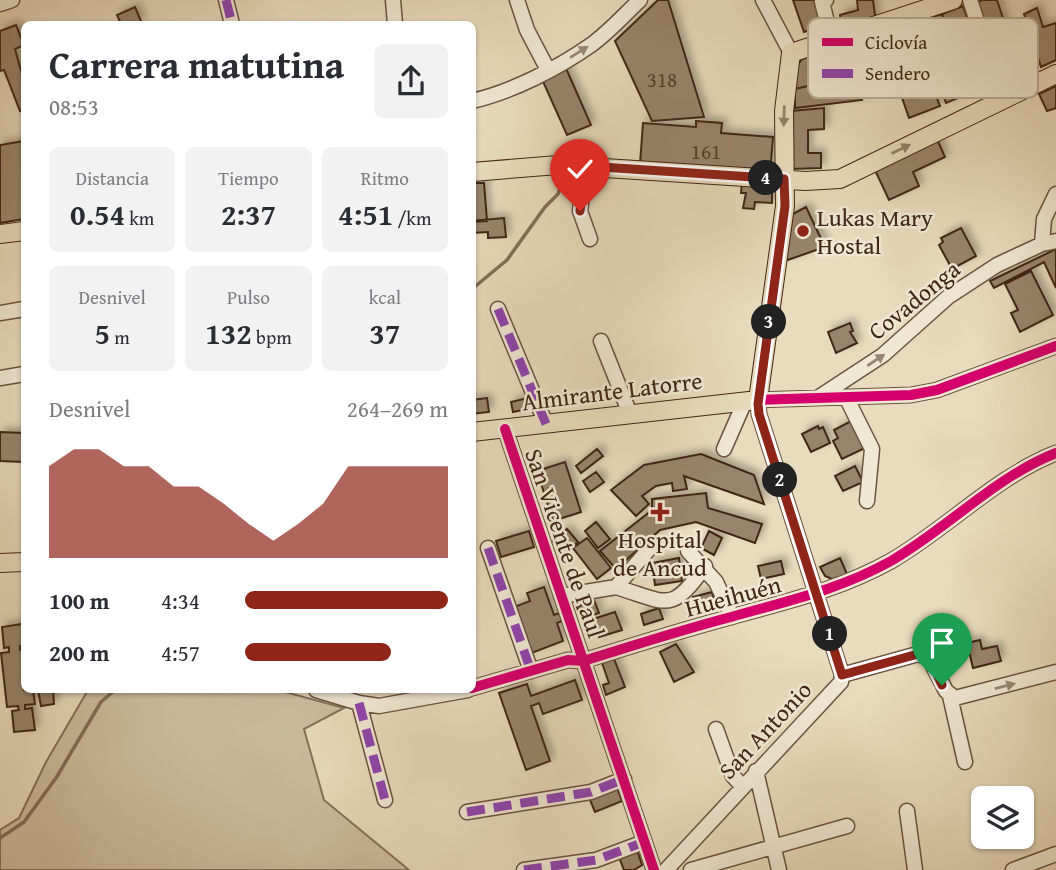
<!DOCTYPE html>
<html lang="es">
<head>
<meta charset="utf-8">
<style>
  :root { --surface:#fff; --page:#f2f2f3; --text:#2b2b33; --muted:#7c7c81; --accent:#8f2418 }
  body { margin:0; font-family:"Gentium Book Plus",serif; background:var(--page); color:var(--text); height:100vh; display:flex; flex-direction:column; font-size:26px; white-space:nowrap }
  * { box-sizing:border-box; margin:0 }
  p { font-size:23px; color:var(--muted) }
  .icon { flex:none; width:38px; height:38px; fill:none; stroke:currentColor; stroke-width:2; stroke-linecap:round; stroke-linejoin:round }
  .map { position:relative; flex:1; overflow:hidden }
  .details { position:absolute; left:21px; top:21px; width:455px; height:672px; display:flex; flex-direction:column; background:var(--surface); border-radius:10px; box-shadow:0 2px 5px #0004 }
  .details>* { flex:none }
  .controls { position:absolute; left:971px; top:786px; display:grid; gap:14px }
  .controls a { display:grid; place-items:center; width:63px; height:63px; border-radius:10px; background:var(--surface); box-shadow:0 2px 5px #0004; font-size:35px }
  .pin { position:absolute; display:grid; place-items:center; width:60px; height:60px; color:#fff; margin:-72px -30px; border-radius:50% 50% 50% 0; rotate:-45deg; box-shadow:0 0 7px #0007 }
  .pin .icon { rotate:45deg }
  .km { position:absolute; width:35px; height:35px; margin:-18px; border-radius:50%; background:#222; color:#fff; font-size:19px; line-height:35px; text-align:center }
  .round { display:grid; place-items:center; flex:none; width:74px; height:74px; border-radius:10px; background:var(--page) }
  .overview { display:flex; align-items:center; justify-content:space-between; height:119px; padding:0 28px }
  h1 { font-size:38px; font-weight:800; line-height:52px }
  .stats { display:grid; grid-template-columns:repeat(3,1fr); gap:10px; height:119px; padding:7px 28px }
  .stats div { display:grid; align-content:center; border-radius:10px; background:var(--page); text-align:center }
  .stats b { font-size:30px; font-weight:800 }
  .stats small { font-size:19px; font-weight:400 }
  .stats p { font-size:19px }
  .chart { height:196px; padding:14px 28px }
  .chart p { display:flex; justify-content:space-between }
  .chart svg { width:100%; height:126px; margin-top:7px; fill:var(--accent); opacity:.7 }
  ul { padding:0 28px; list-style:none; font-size:23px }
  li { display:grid; grid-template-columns:112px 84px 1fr; align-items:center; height:52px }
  li i { height:18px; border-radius:9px; background:var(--accent) }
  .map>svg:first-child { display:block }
  .green { fill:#ccbca0; stroke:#86715a; stroke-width:2 }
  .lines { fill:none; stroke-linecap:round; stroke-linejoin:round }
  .stream { stroke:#846d58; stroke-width:3.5 }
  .building { fill:#98846c; stroke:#412615; stroke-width:2; filter:url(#shadow) }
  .minor-casing { stroke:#6b533f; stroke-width:17 }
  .major-casing { stroke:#412615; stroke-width:20 }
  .minor { stroke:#f1e8d4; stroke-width:14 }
  .major { stroke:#e9dbbd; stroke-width:18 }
  .quiet { stroke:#8e44ad; stroke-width:9; stroke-dasharray:18 9; stroke-linecap:butt }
  .cycleway-casing { stroke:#f1e8d4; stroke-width:15 }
  .cycleway { stroke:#d6006c; stroke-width:10 }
  .oneway { fill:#998774 }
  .oneway2 { fill:#958069 }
  .route-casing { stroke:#fff; stroke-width:14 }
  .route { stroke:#8f2418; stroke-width:9 }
  .poi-dot { fill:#8f2418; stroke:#f1e8d4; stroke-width:2.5 }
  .labels { text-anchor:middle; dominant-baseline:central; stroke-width:5; stroke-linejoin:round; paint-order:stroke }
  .number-label { font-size:21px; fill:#573e2b }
  .poi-label { font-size:24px; fill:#412615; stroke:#f1e8d4; text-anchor:start }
  .street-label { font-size:24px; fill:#412615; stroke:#f1e8d4 }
  .key { fill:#f1e8d4; stroke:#bcae9b; stroke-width:2 }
  .key-label { font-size:19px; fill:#412615 }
</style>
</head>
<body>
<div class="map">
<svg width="1056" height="870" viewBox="0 0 1056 870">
  <defs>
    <filter id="shadow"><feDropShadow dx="4.5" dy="-4.5" stdDeviation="3.5" flood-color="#0004"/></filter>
  </defs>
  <rect width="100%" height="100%" fill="#e9dbbd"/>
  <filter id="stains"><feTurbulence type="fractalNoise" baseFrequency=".00286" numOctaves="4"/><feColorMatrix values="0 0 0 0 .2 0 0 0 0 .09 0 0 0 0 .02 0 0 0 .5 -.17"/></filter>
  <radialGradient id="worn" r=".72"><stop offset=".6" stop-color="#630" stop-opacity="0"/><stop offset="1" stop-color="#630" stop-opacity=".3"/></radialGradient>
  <path class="green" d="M88,690H278L344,708L304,729L324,800L409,870H0V830L19,818L46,762Z"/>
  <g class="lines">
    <path class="stream" d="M472,289L507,260L545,207L558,194L564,177
      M0,838L24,822L56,778L101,702L115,690"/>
  </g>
  <path class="building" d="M658,0H668L704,117L652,121L615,41Z
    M793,0H817L825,25L804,32Z
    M857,0H873L876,23L843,34L840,15L858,10Z
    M983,0H997L1009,36L989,42L977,2Z
    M963,6L972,32L951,39L942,14Z
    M135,7L141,21L138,24H121L117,15Z
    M1037,8L1043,27L1056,23V60L1041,67L1024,14Z
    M942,14L951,39L944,42L935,16Z
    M16,25L24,45L15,49L24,81V109L20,111L4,70L0,71V31Z
    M844,45L862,100L795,108V89L834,80L824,51Z
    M824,51L834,80L795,89L796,67L802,59Z
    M565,66L591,125L567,135L541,77Z
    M978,67L987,86L946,103L938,81L966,76L963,68Z
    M930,81L940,106L909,118L898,86Z
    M1056,86V108L1047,111L1039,94Z
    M824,108V129L808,130V153H821V168L790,169L791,111Z
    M696,121L722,123L721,133L773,137L770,174L640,164L643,123L696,127Z
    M937,139L945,157L913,172L919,186L889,200L874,168Z
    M24,141V219L0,223V145Z
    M742,182H749L748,186L772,187V203L755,202L754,209L743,208L746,193H741Z
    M472,183H484L487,221L472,222Z
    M806,207L825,247L785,261L791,215Z
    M504,218L506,237L488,238V232L472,233V221Z
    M961,228L976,256L952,269L939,245L943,242L941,238Z
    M1056,249V288L1044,262L994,288L990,281Z
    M1031,271L1053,315L1020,332L1011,313L1018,310L1005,284Z
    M850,323L853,331L850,332L857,343L836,353L828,332Z
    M487,398L489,412L472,414V400Z
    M524,399L527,409L513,412L511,402Z
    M853,420L867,447L842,459L833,441L838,438L834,430Z
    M818,426L819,429L823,427L830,443L811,452L802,434Z
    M0,432L24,433V462L0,461Z
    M597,449L603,456L581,473L576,466Z
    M701,454L754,475L764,504L684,476L687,489L673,491L672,483L656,486L642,496L649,504L636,516L611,490L644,465Z
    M565,462L581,512L553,521L537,471Z
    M855,466L863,482L843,491L835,476Z
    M596,472L604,482L590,492L583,481Z
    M706,493L708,508L762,524L755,543L696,522L660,530L616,569L600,551L652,510V499Z
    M596,522L610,539L598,548L585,531Z
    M567,529L578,542L567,552L560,543L557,545L553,541Z
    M529,531L534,547L501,557L496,541Z
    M709,531L722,538L714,555L701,548Z
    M587,538L611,568L597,579L573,548Z
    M679,558L682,581L655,585L652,563Z
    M840,558L847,574L834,580L825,576L820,567Z
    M781,561L784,574L761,579L758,566Z
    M544,587L554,615L559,613L562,621L557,623L563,641L529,654L512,608L530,601L527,593Z
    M712,592L715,603L696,609L693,597Z
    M594,600L599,613L582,619L577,607Z
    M659,608L663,619L644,625L641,614Z
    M615,612L622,630L599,637L593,619Z
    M22,624L24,645L20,646V650H24V690H33L35,704L25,705V709L32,708L35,730L14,732L12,711L19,710L18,706L7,707L1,653L9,652V647L4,648L2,627Z
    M980,640L982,649L997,646L1001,661L973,668L967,643Z
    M676,644L694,672L674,682L660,652Z
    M614,659L625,687L606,695L603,685L609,683L602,663Z
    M575,680L582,700L543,714L539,703L531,706L550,761L526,770L499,693L527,684L531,696Z
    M38,690H53L54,704L41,706Z
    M616,785L622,801L595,812L588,795Z
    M637,850L642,865L634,870H624L619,857Z"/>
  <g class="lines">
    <g class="minor-casing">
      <path id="minor" d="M226,0L232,24
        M393,0L395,24
        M517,0L527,30L548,70
        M763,0L791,53
        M826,0L822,2L832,42
        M970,0L1003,100
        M0,4L12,0
        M472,101C512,92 558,68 591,45C609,32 624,15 640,0
        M586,166L580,211L590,239
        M1042,244L1056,241
        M498,309L546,424
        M0,313L24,309
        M601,341L630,414
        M0,378L24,374
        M819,397L883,355L948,297L997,265L1042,244L1044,219L1056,194
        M846,397L872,449L867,501
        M505,429L654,870
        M724,449L745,401
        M488,548L531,671
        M688,551L716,582L732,616
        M616,587C668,603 671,614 705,566
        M561,596L616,587L650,548
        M842,675L759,414L758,400L911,395L937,390L1056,346
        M842,675L918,654L929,658L946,691L955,698L1056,672
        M472,688L568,660L583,661C632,646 681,630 731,617C787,601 839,590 891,561C948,528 995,477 1056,453
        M316,690L359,703L379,706L468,690
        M950,696L965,762
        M359,703L385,800
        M716,729L733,776L742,786
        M756,771L779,870
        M907,811L915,870
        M467,812L591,792L624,779
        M524,870L596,860L644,842
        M666,870L841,682L842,675
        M691,870L847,826
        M1013,870L1056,854"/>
    </g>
    <g class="major-casing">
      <path id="major" d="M472,172L558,165L805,181L840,179L1056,74
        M0,234L24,231
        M472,432L758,400L785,206L784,111L791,53L953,0
        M0,563L24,562"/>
    </g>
    <use href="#minor" class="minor"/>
    <use href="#major" class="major"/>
    <path class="quiet" d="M226,0L232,24
      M498,309L546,424
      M488,548L531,671
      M359,703L385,800
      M467,812L591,792L624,779
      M524,870L596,860L644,842"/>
    <g class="cycleway-casing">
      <path id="cycleway" d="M505,429L654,870
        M842,675L759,414L758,400L911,395L937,390L1056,346
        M472,688L568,660L583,661C632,646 681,630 731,617C787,601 839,590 891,561C948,528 995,477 1056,453"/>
    </g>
    <use href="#cycleway" class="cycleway"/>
  </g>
  <defs><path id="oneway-solid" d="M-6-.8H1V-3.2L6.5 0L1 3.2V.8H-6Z" transform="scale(1.75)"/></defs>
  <g class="oneway">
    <use href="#oneway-solid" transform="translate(579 52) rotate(-32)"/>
    <use href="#oneway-solid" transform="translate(876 360) rotate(-34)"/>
    <use href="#oneway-solid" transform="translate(1005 686) rotate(-14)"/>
  </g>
  <g class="oneway2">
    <use href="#oneway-solid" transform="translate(784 116) rotate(92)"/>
    <use href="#oneway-solid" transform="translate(901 149) rotate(-26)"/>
  </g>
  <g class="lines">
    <g class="route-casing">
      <path id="route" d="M580,211L586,166L784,179L785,206L758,404L759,414L842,675L918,654L929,658L942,685"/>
    </g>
    <use href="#route" class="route"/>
  </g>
  <g class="poi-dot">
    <circle cx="803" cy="231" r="7"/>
    <path d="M656.5 501.5h7v7h7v7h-7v7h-7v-7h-7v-7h7z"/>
  </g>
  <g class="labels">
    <g class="number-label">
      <text x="662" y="79">318</text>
      <text x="706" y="151">161</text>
    </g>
    <g class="poi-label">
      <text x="817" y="217">Lukas Mary<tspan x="817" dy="28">Hostal</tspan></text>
      <text x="660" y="539" text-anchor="middle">Hospital<tspan x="660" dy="28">de Ancud</tspan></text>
    </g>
    <g class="street-label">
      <text transform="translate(914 300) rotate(-39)">Covadonga</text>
      <text transform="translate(612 391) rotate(-7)">Almirante Latorre</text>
      <text transform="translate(565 543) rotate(71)">San Vicente de Paul</text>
      <text transform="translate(733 596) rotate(-15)">Hueihuén</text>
      <text transform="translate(765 730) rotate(-47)">San Antonio</text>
    </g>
  </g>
  <rect x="808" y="18" width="230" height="80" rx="10" class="key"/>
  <rect x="822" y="38" width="31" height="8" fill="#d6006c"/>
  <rect x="822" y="69" width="31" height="9" fill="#8e44ad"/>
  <g class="key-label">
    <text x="865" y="49">Ciclovía</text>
    <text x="865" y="80">Sendero</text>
  </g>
  <rect width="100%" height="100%" filter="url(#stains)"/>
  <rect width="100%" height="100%" fill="url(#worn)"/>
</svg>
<div class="controls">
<a><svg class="icon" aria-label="layers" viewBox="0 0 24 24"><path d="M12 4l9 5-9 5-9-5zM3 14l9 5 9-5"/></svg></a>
</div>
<div class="pin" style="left:942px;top:685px;background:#1e9e55"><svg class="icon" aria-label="arrive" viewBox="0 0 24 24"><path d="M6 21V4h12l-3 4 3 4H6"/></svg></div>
<div class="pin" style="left:580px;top:211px;background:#d93025"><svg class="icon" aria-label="check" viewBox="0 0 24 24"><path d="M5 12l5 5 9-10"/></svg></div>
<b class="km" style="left:830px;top:634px">1</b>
<b class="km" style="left:780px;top:480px">2</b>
<b class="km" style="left:769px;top:322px">3</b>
<b class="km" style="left:766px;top:178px">4</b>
<section class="details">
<div class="overview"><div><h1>Carrera matutina</h1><p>08:53</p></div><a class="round"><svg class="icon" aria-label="share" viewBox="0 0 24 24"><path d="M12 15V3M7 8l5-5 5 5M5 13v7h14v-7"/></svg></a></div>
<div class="stats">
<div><p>Distancia</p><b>0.54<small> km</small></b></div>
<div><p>Tiempo</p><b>2:37</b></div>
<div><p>Ritmo</p><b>4:51<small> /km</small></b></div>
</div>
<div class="stats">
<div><p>Desnivel</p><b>5<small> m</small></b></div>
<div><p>Pulso</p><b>132<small> bpm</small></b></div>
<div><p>kcal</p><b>37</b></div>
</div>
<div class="chart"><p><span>Desnivel</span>264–269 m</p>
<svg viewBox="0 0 160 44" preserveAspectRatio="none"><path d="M0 44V12L10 6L20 6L30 12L40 12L50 19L60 19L70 25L80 32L90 38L100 32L110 25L120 12L130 12L140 12L150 12L160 12V44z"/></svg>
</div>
<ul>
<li><b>100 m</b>4:34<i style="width:100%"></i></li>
<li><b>200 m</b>4:57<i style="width:72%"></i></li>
</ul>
</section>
</div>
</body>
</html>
